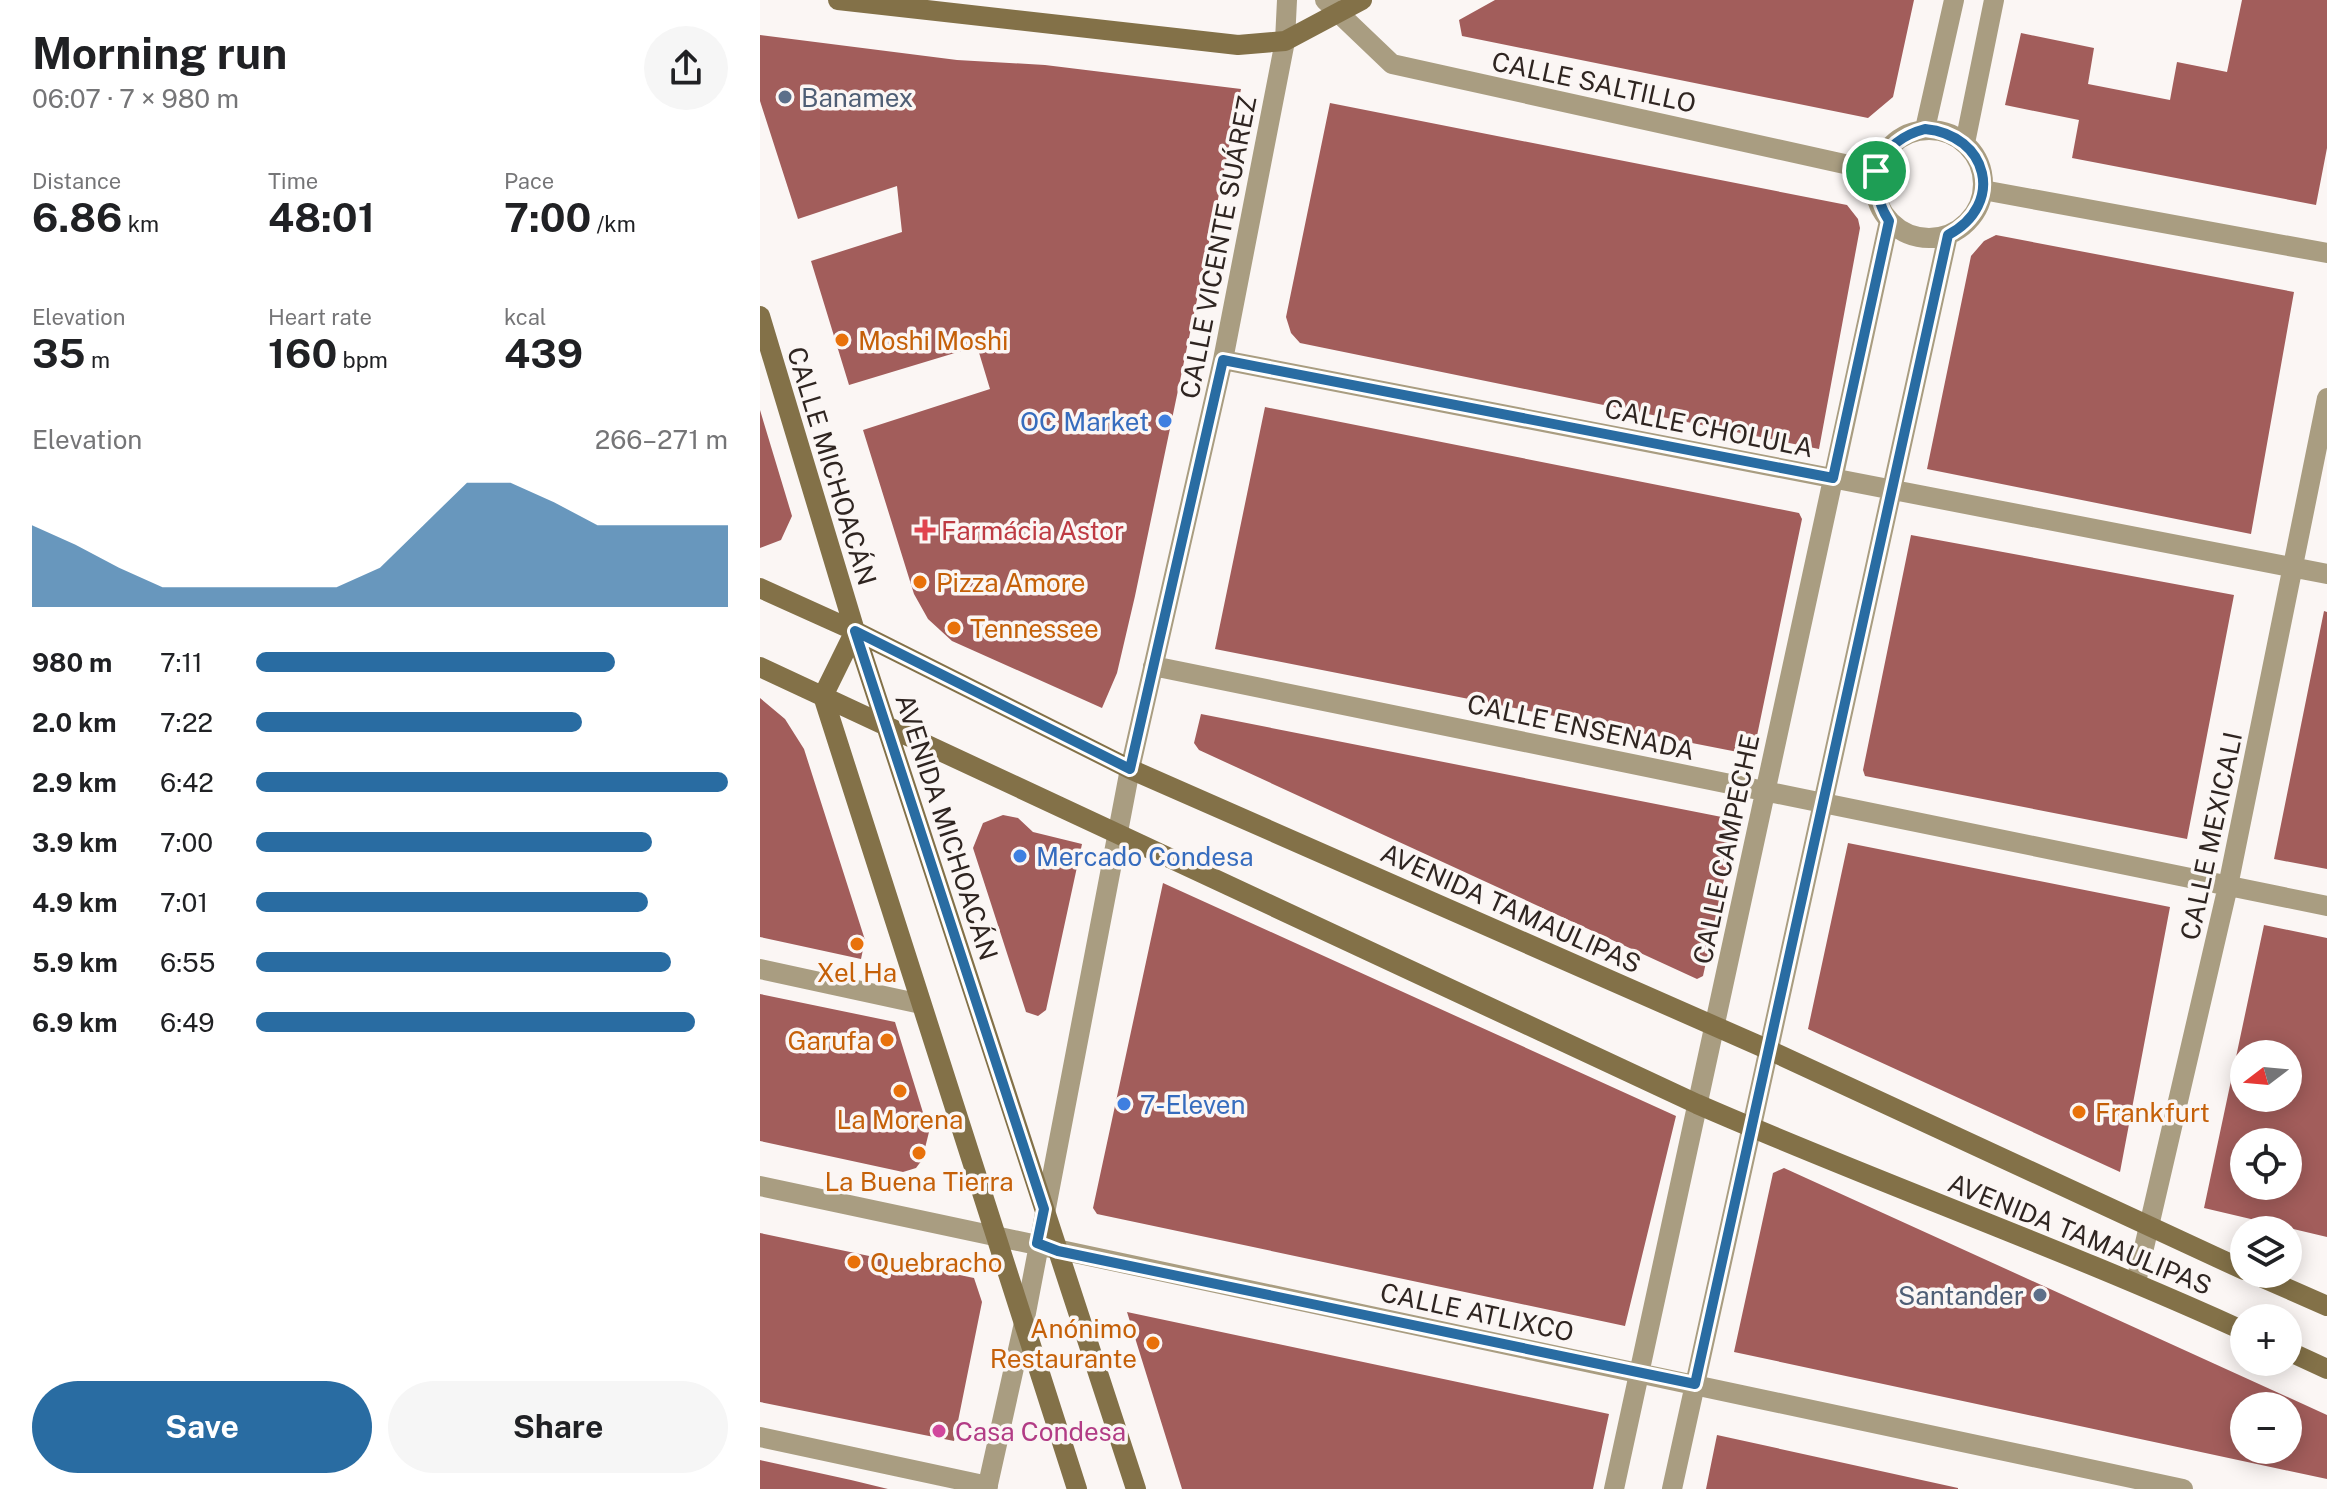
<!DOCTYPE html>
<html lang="en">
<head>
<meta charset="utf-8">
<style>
  :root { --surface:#fff; --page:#f6f6f6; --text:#202124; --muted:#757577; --accent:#296ca2 }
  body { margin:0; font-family:"Public Sans",sans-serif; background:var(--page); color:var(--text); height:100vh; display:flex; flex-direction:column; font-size:30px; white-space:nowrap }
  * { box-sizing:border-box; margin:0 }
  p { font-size:26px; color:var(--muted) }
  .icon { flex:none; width:44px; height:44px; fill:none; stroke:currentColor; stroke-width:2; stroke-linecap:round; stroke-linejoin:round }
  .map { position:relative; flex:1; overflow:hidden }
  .sheet { display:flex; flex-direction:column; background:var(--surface); width:760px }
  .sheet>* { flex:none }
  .needle { width:52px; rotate:254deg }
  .tools { position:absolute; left:1470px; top:1040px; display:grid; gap:16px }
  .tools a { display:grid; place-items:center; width:72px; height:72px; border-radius:50%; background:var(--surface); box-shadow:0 4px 20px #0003; font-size:40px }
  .pin { position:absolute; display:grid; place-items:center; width:68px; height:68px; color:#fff; margin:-34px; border:4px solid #fff; border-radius:50%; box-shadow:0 2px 8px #0007 }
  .round { display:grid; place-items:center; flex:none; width:84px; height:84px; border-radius:42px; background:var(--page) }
  .overview { display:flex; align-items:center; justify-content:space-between; height:136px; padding:0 32px }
  h1 { font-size:44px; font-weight:700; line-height:60px }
  .stats { display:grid; grid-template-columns:repeat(3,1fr); gap:12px; height:136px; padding:8px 32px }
  .stats div { display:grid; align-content:center }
  .stats b { font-size:40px; font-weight:700 }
  .stats small { font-size:22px; font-weight:400 }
  .stats p { font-size:22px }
  .chart { height:224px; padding:16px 32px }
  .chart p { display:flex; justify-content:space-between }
  .chart svg { width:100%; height:144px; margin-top:8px; fill:var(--accent); opacity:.7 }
  .button { display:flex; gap:16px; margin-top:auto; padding:16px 32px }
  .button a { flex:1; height:92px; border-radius:48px; background:var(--accent); color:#fff; font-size:32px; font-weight:700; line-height:92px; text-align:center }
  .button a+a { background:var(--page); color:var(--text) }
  ul { padding:0 32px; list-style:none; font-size:26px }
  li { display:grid; grid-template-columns:128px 96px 1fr; align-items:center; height:60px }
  li i { height:20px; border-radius:10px; background:var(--accent) }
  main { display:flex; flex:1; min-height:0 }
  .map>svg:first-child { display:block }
  .building { fill:#a25d5b; fill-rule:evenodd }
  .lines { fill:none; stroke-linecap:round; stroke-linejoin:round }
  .street { stroke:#a99d81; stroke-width:20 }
  .secondary { stroke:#837148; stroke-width:20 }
  .route-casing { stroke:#fff; stroke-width:16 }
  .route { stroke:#296ca2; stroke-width:10 }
  .service-dot { fill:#5c6f8a; stroke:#fbf6f4; stroke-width:3 }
  .food-dot { fill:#e8710a; stroke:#fbf6f4; stroke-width:3 }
  .shop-dot { fill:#3f7fe0; stroke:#fbf6f4; stroke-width:3 }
  .health-dot { fill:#e0444e; stroke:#fbf6f4; stroke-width:3 }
  .hotel-dot { fill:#d1479c; stroke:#fbf6f4; stroke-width:3 }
  .labels { text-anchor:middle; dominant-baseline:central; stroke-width:7; stroke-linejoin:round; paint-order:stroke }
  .street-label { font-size:26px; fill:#2f2521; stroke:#fbf6f4 }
  .service-label { font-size:26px; fill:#4e5e75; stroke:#fbf6f4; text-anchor:start }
  .food-label { font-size:26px; fill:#c56008; stroke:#fbf6f4; text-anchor:start }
  .shop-label { font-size:26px; fill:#366cbe; stroke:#fbf6f4; text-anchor:start }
  .health-label { font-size:26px; fill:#be3a42; stroke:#fbf6f4; text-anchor:start }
  .hotel-label { font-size:26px; fill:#b23c85; stroke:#fbf6f4; text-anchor:start }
</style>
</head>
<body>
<main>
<section class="sheet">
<div class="overview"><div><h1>Morning run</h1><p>06:07 · 7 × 980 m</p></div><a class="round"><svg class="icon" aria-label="share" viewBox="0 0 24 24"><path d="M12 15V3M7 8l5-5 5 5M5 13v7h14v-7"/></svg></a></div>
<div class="stats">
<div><p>Distance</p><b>6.86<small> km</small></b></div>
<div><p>Time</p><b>48:01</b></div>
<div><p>Pace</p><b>7:00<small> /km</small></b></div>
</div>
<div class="stats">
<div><p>Elevation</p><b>35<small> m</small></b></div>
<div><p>Heart rate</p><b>160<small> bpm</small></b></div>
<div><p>kcal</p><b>439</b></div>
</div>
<div class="chart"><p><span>Elevation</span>266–271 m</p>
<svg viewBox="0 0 160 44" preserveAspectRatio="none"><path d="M0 44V19L10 25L20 32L30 38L40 38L50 38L60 38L70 38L80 32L90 19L100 6L110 6L120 12L130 19L140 19L150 19L160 19V44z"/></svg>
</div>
<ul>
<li><b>980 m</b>7:11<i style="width:76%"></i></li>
<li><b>2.0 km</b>7:22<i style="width:69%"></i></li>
<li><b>2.9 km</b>6:42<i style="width:100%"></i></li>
<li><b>3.9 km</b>7:00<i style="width:84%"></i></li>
<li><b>4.9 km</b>7:01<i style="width:83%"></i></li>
<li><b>5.9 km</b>6:55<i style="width:88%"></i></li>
<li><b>6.9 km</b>6:49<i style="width:93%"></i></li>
</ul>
<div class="button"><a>Save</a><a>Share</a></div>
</section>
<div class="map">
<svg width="1567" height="1489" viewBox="0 0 1567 1489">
  <rect width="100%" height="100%" fill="#fbf6f4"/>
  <path class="building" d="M735,0H1154L1133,97L1108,118L702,36L699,20Z
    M1482,0H1567V148L1556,205L1312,158L1319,120L1245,105L1261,33L1334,48L1328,84L1410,100L1417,62L1467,72Z
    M0,35L197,60L285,65L481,89L375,596L357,673L342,708L192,641L168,619L154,594L103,430L230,389L217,346L208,344V349L89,385L51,261L142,232L137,186L38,219L0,101Z
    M570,103L1087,205L1098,219L1100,228L1059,449L540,343L531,333L526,317Z
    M1236,235L1534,292L1491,534L1167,469L1211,256L1224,241Z
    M505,407L1039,513L1042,519L993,755L455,649Z
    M0,410L32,516L21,540L0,548Z
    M1151,535L1474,595L1427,839L1105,776L1103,770Z
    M1564,611L1567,612V869L1514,859Z
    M0,698L25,719L44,749L105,940L101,959L0,937Z
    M441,714L977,820L943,976L937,979L439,750L434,743Z
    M243,815L258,818L273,832L322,844L286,1010L278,1016L266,1012L213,848L223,823Z
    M1088,843L1410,907L1360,1172L1048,1029Z
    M403,883L916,1116L865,1326L337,1214L333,1208Z
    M1504,925L1567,938V1237L1444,1208ZM1484,1054H1528V1098H1484ZM1484,1142H1528V1186H1484Z
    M0,994L135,1022L169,1132L162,1160L156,1168L143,1172L0,1141Z
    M1024,1168L1567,1415V1479L974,1352L1013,1173ZM1484,1406H1528V1450H1484Z
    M0,1233L214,1278L222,1302L194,1441L0,1402Z
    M367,1312L849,1414L833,1489H422Z
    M957,1435L1198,1488V1489H946Z
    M0,1460L91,1480L128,1489H0Z"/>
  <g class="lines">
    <path class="street" d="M565,0L632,64L1116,171
      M1165,129L1194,0
      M1115 184a54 54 0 1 1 108 0a54 54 0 1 1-108 0Z
      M1205,143L1234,0
      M1223,190L1567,253
      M463,360L1567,574
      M393,666L1567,906
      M0,969L161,1004
      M0,1186L1423,1489
      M1376,1282L1468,886L1567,398
      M0,1437L228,1486
      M227,1489L264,1323L370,769L463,360L525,41L527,0
      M854,1489L1129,221
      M912,1489L1188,235"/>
    <path class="secondary" d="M78,0L478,45L525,41L602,0
      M0,316L95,631L376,1489
      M0,588L95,631L370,769L1009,1050L1484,1270
      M95,631L63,696L317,1489
      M0,667L937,1104C1118,1183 1304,1249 1484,1331
      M1494,1274L1567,1306
      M1528,1351L1567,1369"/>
  </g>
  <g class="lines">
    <g class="route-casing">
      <path id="route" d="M1165,129C1228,135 1246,204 1188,235L935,1384L298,1251L277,1243L284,1209L95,631L370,769L463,360L1073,478L1129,221C1104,181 1119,141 1165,129Z"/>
    </g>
    <use href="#route" class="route"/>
  </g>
  <g class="service-dot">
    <circle cx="25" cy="97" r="8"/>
    <circle cx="1280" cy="1295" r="8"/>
  </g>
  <g class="food-dot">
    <circle cx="82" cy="340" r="8"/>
    <circle cx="160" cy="582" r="8"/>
    <circle cx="194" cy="628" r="8"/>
    <circle cx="97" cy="944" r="8"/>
    <circle cx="127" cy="1040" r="8"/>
    <circle cx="140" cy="1091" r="8"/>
    <circle cx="1319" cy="1112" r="8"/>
    <circle cx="159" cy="1153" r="8"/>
    <circle cx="94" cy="1262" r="8"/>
    <circle cx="393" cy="1343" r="8"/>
  </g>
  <g class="shop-dot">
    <circle cx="405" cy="421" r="8"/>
    <circle cx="260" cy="856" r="8"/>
    <circle cx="364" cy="1104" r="8"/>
  </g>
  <path class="health-dot" d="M161 518h8v8h8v8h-8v8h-8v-8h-8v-8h8z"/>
  <circle class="hotel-dot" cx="179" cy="1431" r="8"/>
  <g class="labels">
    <g class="street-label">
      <text transform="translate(834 82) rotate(12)">CALLE SALTILLO</text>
      <text transform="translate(458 247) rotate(-79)">CALLE VICENTE SUÁREZ</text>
      <text transform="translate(949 428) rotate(11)">CALLE CHOLULA</text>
      <text transform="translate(72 466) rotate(73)">CALLE MICHOACÁN</text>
      <text transform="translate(821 727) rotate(12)">CALLE ENSENADA</text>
      <text transform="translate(187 827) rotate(72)">AVENIDA MICHOACÁN</text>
      <text transform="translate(1451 836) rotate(-78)">CALLE MEXICALI</text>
      <text transform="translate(966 849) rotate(-78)">CALLE CAMPECHE</text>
      <text transform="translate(751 908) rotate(24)">AVENIDA TAMAULIPAS</text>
      <text transform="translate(1320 1234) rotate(22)">AVENIDA TAMAULIPAS</text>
      <text transform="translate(717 1312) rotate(12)">CALLE ATLIXCO</text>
    </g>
    <g class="service-label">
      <text x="41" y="97">Banamex</text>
      <text x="1264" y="1295" text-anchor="end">Santander</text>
    </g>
    <g class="food-label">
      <text x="98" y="340">Moshi Moshi</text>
      <text x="176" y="582">Pizza Amore</text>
      <text x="210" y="628">Tennessee</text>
      <text x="97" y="972" text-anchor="middle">Xel Ha</text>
      <text x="111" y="1040" text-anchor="end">Garufa</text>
      <text x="1335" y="1112">Frankfurt</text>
      <text x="140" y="1119" text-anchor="middle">La Morena</text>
      <text x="159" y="1181" text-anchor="middle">La Buena Tierra</text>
      <text x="110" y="1262">Quebracho</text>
      <text x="377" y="1328" text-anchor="end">Anónimo<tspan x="377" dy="30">Restaurante</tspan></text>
    </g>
    <g class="shop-label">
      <text x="389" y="421" text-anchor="end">OC Market</text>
      <text x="276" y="856">Mercado Condesa</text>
      <text x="380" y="1104">7-Eleven</text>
    </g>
    <g class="health-label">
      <text x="181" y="530">Farmácia Astor</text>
    </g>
    <g class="hotel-label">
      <text x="195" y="1431">Casa Condesa</text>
    </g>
  </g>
</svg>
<div class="tools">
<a><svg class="needle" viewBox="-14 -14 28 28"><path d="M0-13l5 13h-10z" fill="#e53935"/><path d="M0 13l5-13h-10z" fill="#757577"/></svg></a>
<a><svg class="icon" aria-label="locate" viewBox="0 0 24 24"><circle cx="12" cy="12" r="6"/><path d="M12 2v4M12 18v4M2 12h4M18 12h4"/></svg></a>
<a><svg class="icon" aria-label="layers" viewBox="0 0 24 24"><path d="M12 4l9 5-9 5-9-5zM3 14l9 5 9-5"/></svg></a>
<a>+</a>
<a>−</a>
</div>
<div class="pin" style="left:1116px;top:171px;background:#1e9e55"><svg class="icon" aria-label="arrive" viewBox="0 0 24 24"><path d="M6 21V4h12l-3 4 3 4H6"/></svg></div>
</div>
</main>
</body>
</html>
